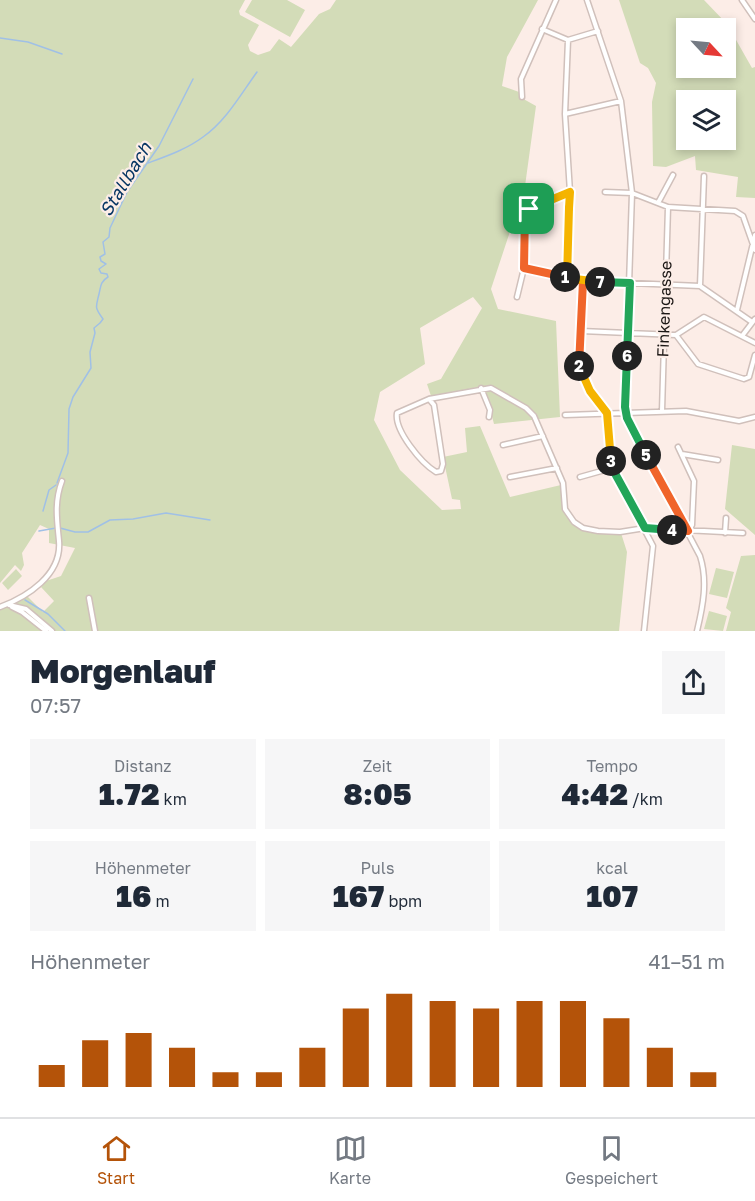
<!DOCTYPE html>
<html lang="de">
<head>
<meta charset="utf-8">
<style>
  :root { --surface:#fff; --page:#f6f6f7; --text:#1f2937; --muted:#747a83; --line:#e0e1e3; --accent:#b45309 }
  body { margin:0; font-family:"Golos Text",sans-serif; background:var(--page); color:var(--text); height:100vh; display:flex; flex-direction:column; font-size:22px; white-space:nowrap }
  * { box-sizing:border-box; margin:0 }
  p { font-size:20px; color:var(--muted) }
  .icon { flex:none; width:33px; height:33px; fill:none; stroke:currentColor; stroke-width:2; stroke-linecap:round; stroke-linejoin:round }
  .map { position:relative; height:631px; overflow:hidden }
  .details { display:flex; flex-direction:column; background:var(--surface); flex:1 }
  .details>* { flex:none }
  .needle { width:39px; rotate:116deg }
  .tools { position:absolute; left:676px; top:18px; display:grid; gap:12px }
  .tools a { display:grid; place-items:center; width:60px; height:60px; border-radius:0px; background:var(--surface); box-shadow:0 3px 9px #0003; font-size:30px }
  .pin { position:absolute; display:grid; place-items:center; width:51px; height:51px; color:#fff; margin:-26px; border-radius:12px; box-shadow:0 3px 9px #0006 }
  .km { position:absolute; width:30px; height:30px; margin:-15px; border-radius:50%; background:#222; color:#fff; font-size:16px; line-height:30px; text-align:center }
  .round { display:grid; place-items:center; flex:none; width:63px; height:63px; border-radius:0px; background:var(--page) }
  .headline { display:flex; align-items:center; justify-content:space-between; height:102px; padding:0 30px }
  h1 { font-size:33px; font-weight:800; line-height:45px }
  .metrics { display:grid; grid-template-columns:repeat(3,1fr); gap:9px; height:102px; padding:6px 30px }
  .metrics div { display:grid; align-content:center; border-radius:0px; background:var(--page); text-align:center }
  .metrics b { font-size:30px; font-weight:800 }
  .metrics small { font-size:16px; font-weight:400 }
  .metrics p { font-size:16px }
  .chart { height:168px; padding:12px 30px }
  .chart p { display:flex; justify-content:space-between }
  .chart svg { width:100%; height:108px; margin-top:6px; stroke:var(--accent); stroke-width:6 }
  .tab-bar { display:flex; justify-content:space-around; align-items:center; height:84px; border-top:2px solid var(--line); background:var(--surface); font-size:16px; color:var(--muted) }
  .tab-bar a { display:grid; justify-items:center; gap:3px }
  .tab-bar .on { color:var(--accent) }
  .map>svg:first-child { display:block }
  .green { fill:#d3dcb8; fill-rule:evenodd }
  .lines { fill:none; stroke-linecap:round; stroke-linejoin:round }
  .stream { stroke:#a0c0e6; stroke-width:1.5 }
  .minor-casing { stroke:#d0c0bb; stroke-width:7 }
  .minor { stroke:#fff; stroke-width:4 }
  .split-1-casing { stroke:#fff; stroke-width:12 }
  .split-2-casing { stroke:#fff; stroke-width:12 }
  .split-3-casing { stroke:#fff; stroke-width:12 }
  .split-4-casing { stroke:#fff; stroke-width:12 }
  .split-5-casing { stroke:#fff; stroke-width:12 }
  .split-6-casing { stroke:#fff; stroke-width:12 }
  .split-7-casing { stroke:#fff; stroke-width:12 }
  .split-8-casing { stroke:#fff; stroke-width:12 }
  .split-9-casing { stroke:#fff; stroke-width:12 }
  .split-1 { stroke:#f0652b; stroke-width:8 }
  .split-2 { stroke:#f0652b; stroke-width:8 }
  .split-3 { stroke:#f5b400; stroke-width:8 }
  .split-4 { stroke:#22a559; stroke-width:8 }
  .split-5 { stroke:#f0652b; stroke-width:8 }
  .split-6 { stroke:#22a559; stroke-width:8 }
  .split-7 { stroke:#22a559; stroke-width:8 }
  .split-8 { stroke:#f5b400; stroke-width:8 }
  .split-9 { stroke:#f5b400; stroke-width:8 }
  .labels { text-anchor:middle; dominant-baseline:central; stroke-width:4.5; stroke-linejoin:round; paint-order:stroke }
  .street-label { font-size:16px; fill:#1c1715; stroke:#fcede7 }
  .water-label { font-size:18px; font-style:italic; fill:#053463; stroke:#fcede7 }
</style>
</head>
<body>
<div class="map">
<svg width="755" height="631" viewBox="0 0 755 631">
  <rect width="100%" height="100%" fill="#fcede7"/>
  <path class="green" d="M0,0H245L239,11L240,15L259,25L248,45L250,51L258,55L270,51L279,39L291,47L319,14L330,9L336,0H538L507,57L502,86L519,92L520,97L536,106L525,186L491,289L498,309L556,321L560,417L494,424L484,386L431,396L427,384L441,379L482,308L473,297L420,328L425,364L380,392L374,420L400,470L442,510L461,509L460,500L452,499L443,457L467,452L465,428L480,426L510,497L561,485C564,529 581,532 621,533L627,552L619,631H0V609L27,596L43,612L54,601L41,587L46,581L61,576L75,548L49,543V529L40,525L22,553L24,565L21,571L15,565L0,583Z
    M252,0H287L305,10L290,37L245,12Z
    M619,0H704L727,24L752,68L755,67V198L736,197L738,177L696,170L695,156L666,167L653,166L652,102L656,83L648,68L640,63ZM687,28H726V68H687ZM687,100H726V140H687Z
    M732,445L755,449V535L725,509Z
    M755,555V631H726L731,612L726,608L741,556Z
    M716,568L734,572L727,598L709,594Z
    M16,569L22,576L8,590L2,583Z
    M709,611L727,616L723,631L704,629Z"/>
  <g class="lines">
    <path class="stream" d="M0,38L28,42L62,54
      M148,163C167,156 187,149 203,137C226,121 241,94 257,72
      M57,483L68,453L69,409L73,397L91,368L90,352L95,333L94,328L100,323L103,319C94,307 96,307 99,294C101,286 100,282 108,277L107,274L101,273L99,269L106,264L101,261L100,257L105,254L103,242L109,237L110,228L127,192L159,146L193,79
      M43,511L49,490L56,485
      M60,528L75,532H88L110,520L133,519L166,513L210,520
      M39,531L56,528
      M25,600L48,614L65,631"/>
    <g class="minor-casing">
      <path id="minor" d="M587,0L621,101L632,193L625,407L627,418L700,556C708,581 703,606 697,631
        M742,0L755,19
        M542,29L568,40L598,31
        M522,97L521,79L556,0
        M565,114L621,101
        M605,192L632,193L668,207L735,211L743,216L755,250
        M658,203L673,175
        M524,268L583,281L700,286L752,322
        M567,278L570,192L565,114L568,40
        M583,281L580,369L590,391L607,413L612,468L653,546L644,631
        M700,286L704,176
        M517,297L524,268L525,211L570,192
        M737,310L755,235
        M581,331L676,335L704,317L755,343
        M676,335L698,364L744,379L749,377L755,355
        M742,336L755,319
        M481,388L490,410L489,417
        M429,399L434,405L443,464L441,471L436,472C421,463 394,430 397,413L429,399L491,388L526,408L534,416L563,483L565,509L574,522L583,528L598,531L620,532L645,528L743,533
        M662,411L668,207
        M565,415L686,411L739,421L755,417
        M503,445L543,436
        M678,447L694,481L692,525L689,530
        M682,454L718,460
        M510,477L557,468
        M580,477L612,468
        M725,533L726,518
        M89,598L95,631
        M9,605L26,609L52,631
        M0,607C27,597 62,575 59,541C57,520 54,502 62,481
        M12,607L22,612L46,631"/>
    </g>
    <use href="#minor" class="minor"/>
  </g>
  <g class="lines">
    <g class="split-1-casing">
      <path id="split-1" d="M529,209L525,211L524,268L565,277"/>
    </g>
    <g class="split-2-casing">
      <path id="split-2" d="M565,277L583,281L579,366"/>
    </g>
    <g class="split-3-casing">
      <path id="split-3" d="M579,366L590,391L607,413L611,461"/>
    </g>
    <g class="split-4-casing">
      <path id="split-4" d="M611,461L612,468L645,528L672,530"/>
    </g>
    <g class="split-5-casing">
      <path id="split-5" d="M646,455L688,531L672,530"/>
    </g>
    <g class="split-6-casing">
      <path id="split-6" d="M627,356L625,407L627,418L646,455"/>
    </g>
    <g class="split-7-casing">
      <path id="split-7" d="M600,282L630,283L627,356"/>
    </g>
    <g class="split-8-casing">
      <path id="split-8" d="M569,208L567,278L600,282"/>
    </g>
    <g class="split-9-casing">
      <path id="split-9" d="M529,209L570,192L569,208"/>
    </g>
    <use href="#split-1" class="split-1"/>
    <use href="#split-2" class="split-2"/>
    <use href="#split-3" class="split-3"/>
    <use href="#split-4" class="split-4"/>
    <use href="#split-5" class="split-5"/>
    <use href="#split-6" class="split-6"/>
    <use href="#split-7" class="split-7"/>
    <use href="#split-8" class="split-8"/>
    <use href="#split-9" class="split-9"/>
  </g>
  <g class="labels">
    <g class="street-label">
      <text transform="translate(664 309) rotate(-88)">Finkengasse</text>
    </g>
    <g class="water-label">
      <text transform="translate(125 179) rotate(-59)">Stallbach</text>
    </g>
  </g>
</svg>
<div class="tools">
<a><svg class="needle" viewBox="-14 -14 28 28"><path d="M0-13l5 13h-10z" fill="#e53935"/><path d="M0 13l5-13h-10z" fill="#747a83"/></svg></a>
<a><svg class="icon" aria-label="layers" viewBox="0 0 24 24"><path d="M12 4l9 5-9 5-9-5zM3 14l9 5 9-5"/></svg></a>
</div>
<div class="pin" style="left:529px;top:209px;background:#1e9e55"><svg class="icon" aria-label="arrive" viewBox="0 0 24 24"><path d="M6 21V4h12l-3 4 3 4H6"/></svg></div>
<b class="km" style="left:565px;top:277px">1</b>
<b class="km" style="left:579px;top:366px">2</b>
<b class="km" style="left:611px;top:461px">3</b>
<b class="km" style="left:672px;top:530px">4</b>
<b class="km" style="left:646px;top:455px">5</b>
<b class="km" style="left:627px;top:356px">6</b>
<b class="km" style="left:600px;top:282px">7</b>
</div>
<section class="details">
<div class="headline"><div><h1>Morgenlauf</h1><p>07:57</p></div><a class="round"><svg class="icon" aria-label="share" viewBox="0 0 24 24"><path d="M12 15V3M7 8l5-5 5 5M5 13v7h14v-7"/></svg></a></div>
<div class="metrics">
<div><p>Distanz</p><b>1.72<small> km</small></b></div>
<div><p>Zeit</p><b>8:05</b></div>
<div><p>Tempo</p><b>4:42<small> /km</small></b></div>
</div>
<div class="metrics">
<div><p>Höhenmeter</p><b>16<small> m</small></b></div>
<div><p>Puls</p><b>167<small> bpm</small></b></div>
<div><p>kcal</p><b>107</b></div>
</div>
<div class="chart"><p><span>Höhenmeter</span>41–51 m</p>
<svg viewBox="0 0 160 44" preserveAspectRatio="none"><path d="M5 44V35M15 44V25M25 44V22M35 44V28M45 44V38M55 44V38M65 44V28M75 44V12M85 44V6M95 44V9M105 44V12M115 44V9M125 44V9M135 44V16M145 44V28M155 44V38"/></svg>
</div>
</section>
<nav class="tab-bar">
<a class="on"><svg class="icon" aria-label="home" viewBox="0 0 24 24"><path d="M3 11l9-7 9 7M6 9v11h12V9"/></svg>Start</a>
<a><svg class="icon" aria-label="map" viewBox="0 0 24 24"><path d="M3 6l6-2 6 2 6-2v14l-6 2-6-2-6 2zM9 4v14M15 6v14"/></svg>Karte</a>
<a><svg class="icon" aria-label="saved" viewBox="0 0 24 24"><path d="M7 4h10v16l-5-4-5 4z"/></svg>Gespeichert</a>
</nav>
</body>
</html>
